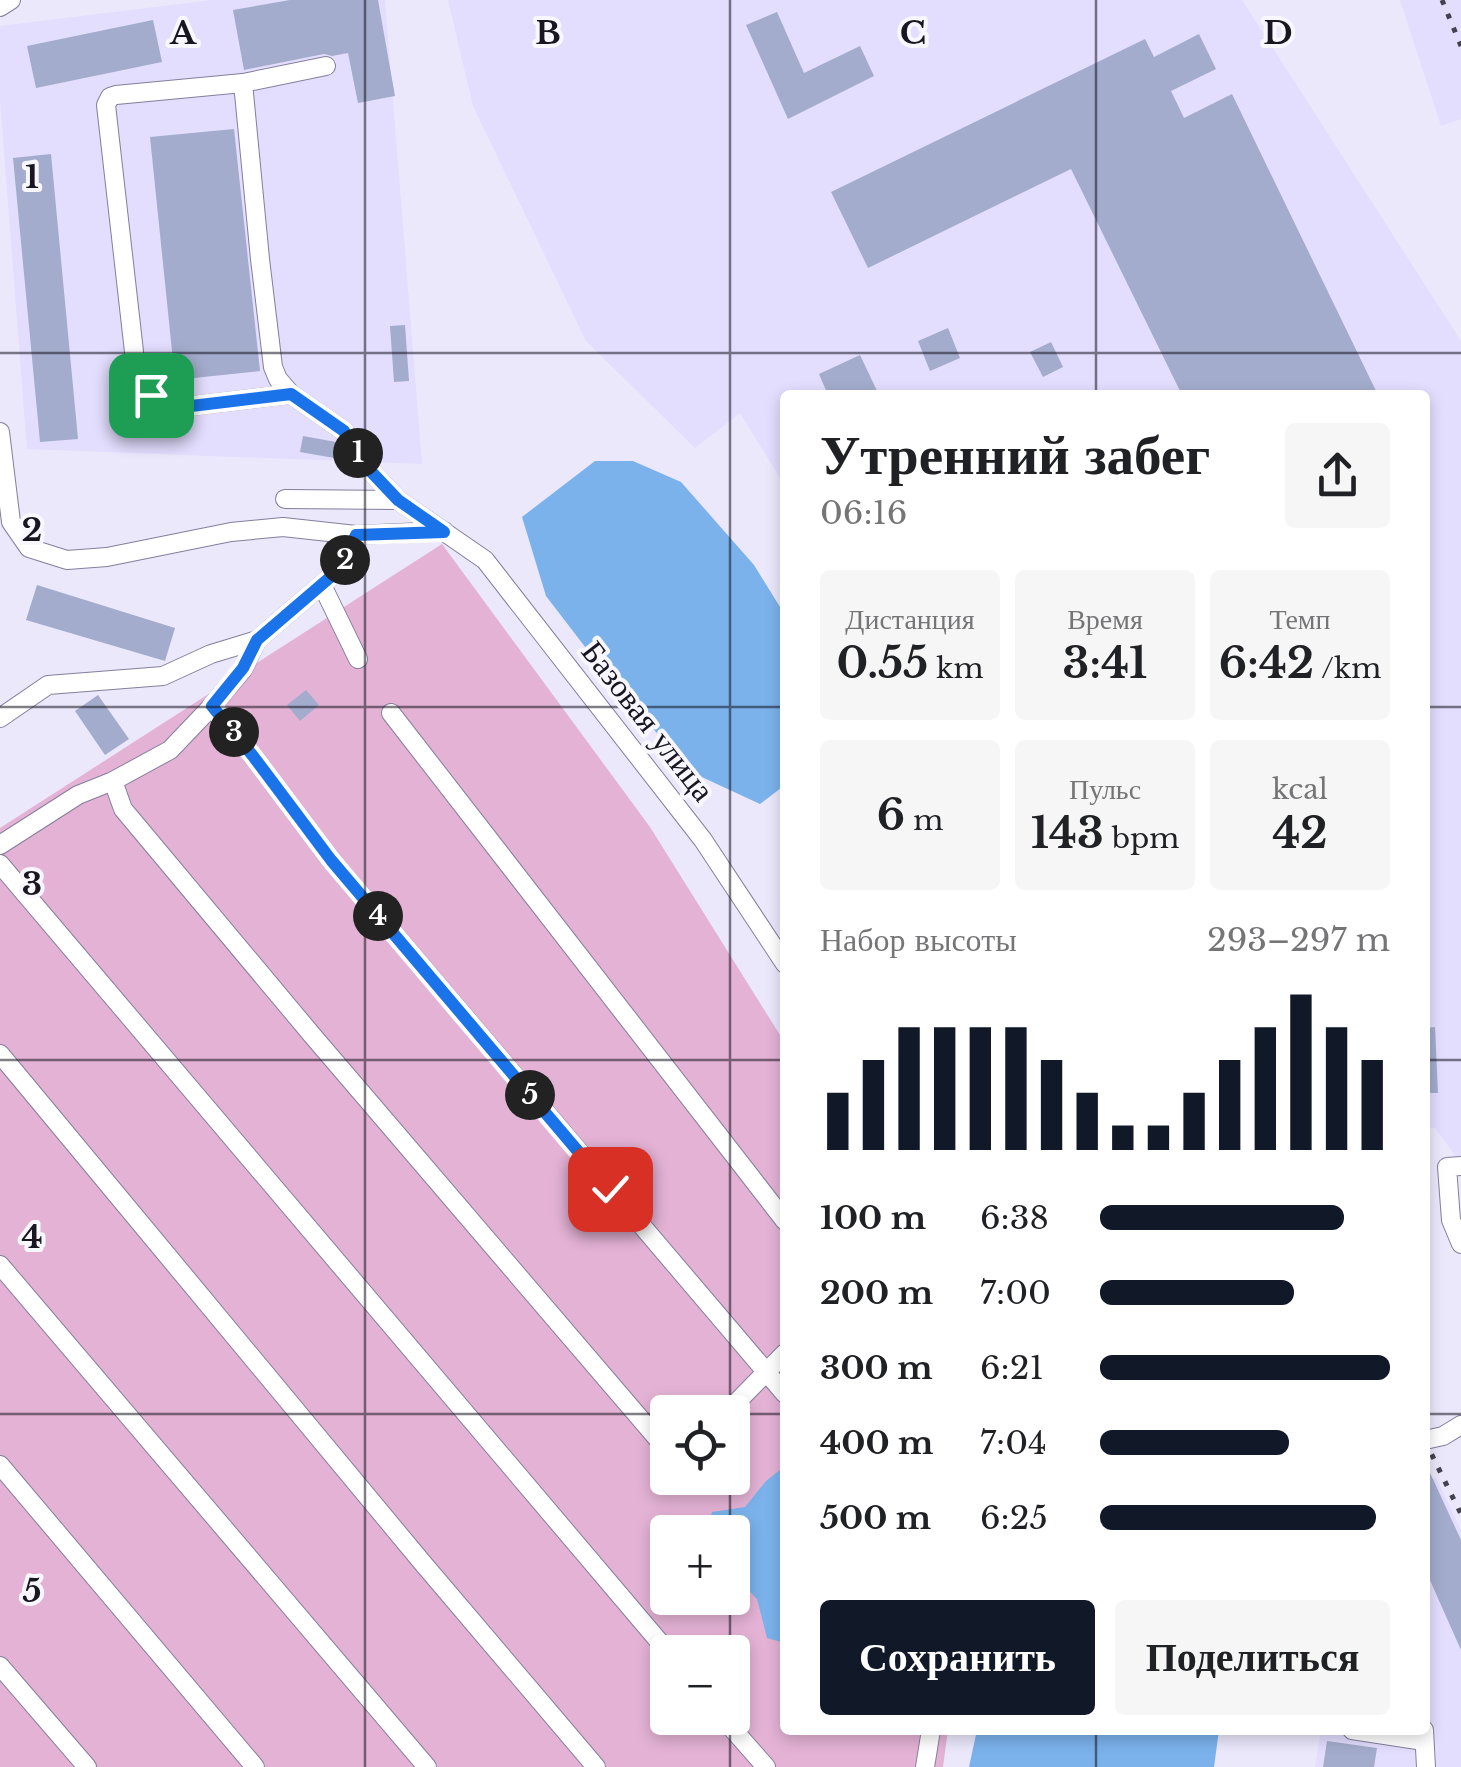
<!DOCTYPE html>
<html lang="ru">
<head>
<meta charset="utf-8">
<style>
  :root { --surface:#fff; --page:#f6f6f6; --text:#202124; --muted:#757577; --accent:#111827 }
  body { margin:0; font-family:"Libre Baskerville",serif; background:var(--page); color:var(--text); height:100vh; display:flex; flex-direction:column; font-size:38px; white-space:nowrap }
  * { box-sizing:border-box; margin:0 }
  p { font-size:32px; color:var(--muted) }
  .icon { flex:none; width:55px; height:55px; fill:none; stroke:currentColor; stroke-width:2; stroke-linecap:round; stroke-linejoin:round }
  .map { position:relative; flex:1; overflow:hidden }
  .details { position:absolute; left:780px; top:390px; width:650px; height:1345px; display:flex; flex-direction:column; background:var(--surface); border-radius:10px; box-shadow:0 5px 15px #0003 }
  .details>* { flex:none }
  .fabs { position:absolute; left:650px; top:1395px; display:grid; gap:20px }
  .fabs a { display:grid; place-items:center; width:100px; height:100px; border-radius:10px; background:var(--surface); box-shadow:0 5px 15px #0003; font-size:50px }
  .pin { position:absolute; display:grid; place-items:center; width:85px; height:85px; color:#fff; margin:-42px; border-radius:20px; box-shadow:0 5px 15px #0006 }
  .km { position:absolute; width:50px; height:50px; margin:-25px; border-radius:50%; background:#222; color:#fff; font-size:28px; line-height:50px; text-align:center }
  .round { display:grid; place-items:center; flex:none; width:105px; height:105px; border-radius:10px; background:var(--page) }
  .headline { display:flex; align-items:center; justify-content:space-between; height:170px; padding:0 40px }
  h1 { font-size:55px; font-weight:700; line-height:75px }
  .figures { display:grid; grid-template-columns:repeat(3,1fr); gap:15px; height:170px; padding:10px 40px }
  .figures div { display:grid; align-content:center; border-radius:10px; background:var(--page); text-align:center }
  .figures b { font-size:42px; font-weight:700 }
  .figures small { font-size:28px; font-weight:400 }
  .figures p { font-size:28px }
  .chart { height:280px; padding:20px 40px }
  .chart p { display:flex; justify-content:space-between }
  .chart svg { width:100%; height:180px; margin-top:10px; stroke:var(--accent); stroke-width:6 }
  .cta { display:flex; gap:20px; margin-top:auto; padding:20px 40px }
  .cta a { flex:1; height:115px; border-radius:10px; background:var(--accent); color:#fff; font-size:40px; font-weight:700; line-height:115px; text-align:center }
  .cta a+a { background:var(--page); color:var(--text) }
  ul { padding:0 40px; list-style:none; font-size:32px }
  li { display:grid; grid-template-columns:160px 120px 1fr; align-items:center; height:75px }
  li i { height:25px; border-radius:12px; background:var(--accent) }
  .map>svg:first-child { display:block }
  .built { fill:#e3ddfe }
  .green { fill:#e4b2d5; fill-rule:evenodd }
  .water { fill:#7bb2eb }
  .building { fill:#a3accc }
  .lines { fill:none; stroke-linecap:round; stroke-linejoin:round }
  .minor-casing { stroke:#847e9d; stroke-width:20 }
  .minor { stroke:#fff; stroke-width:18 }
  .rail { stroke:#45424f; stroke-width:5; stroke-dasharray:5 10; stroke-linecap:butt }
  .route-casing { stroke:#fff; stroke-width:20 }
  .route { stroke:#1a73e8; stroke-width:12 }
  .grid { fill:none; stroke:#181621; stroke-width:2.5; stroke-opacity:0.55 }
  .labels { text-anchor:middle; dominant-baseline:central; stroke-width:8; stroke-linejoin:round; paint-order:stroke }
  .street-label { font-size:32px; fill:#181621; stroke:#f8f7fe }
  .grid-label { font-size:32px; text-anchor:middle; font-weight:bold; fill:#181621; stroke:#f8f7fe; stroke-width:8; stroke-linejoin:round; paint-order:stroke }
</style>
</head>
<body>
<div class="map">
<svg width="1461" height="1767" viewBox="0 0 1461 1767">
  <rect width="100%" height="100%" fill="#ebe8fc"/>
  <path class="built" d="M212,0H385L422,464L27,449L0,100V26Z
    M448,0H1242L1461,341V1159H1458L1435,1128H1425V395H785V486L740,413L695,448L586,341L473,106Z
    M1400,0H1461V119L1441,126Z
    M1425,1477L1436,1478L1461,1530V1767H1315L1321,1730H1425Z"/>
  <path class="green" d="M442,544L650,827L785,1043V1730H948L943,1767H0V828ZM668,1412H732V1478H668ZM668,1532H732V1598H668ZM668,1652H732V1718H668Z"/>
  <path class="water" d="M595,461H633L681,482L754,565L785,615V785L760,804L691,772L612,682L546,596L522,517Z
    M785,1466V1643L767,1638L757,1599L733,1575L732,1532H706L712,1512L745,1507L766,1481Z
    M977,1730H1219L1214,1767H969Z"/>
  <path class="building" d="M290,0H378L395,96L358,103L348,53L332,56L324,54L244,70L233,10Z
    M777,12L804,73L860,46L874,76L788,119L746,25Z
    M153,20L162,62L36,88L27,46Z
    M1199,34L1216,69L1171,91L1184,118L1232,94L1378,395H1182L1071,169L868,268L831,192L1145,39L1154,57Z
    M234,129L260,371L175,380L150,137Z
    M51,154L78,439L40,442L13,158Z
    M405,325L409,381L394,382L390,326Z
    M948,328L960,358L930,371L918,341Z
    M1051,342L1063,367L1043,377L1030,352Z
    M860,355L879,395H828L819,374Z
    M136,397L141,402L142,413L118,416L117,399Z
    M303,436L336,442L341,451L340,459L300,452Z
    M37,585L175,628L165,661L26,620Z
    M306,690L319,705L300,721L287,705Z
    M98,695L129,739L105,755L75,711Z
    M1435,1027L1438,1093H1425V1028Z
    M1425,1462L1461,1540V1650L1425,1569Z
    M1327,1741L1377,1748L1374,1767H1323Z"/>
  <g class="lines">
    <g class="minor-casing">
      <path id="minor" d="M0,7L11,0
        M326,66L243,83L260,259L273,367L278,379L291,394L344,431L362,462L398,500L485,560L703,840L785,964
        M243,83L116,95L110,97L106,105L137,378C147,395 163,405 183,407L291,394
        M0,432L11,522L29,548L67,560L107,557L231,532L283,527L356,535
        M285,499L398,500
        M322,585L358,659
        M212,706L253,756L331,860L785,1394
        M391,713L785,1221
        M0,718L48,685L163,676L211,654L257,640
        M113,781L123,809L312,1035L668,1451
        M0,845L78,795L113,781L170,750L212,706L243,669L257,640L341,568L356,535L444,531
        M0,864L668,1652
        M0,1054L421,1561L596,1767
        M1461,1166L1447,1167L1451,1220L1461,1244
        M0,1265L427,1767
        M727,1412L785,1353
        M1425,1440L1443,1436L1461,1425
        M0,1465L255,1767
        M0,1666L87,1767
        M723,1718L766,1767
        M1352,1730L1424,1741
        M1424,1730L1426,1767
        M925,1767L931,1730"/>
    </g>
    <use href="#minor" class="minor"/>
    <path class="rail" d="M1442,0L1461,46
      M1425,1441L1461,1514"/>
  </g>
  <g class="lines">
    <g class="route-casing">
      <path id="route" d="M151,395L172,406L183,407L291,394L344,431L362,462L398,500L444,532L356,535L341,568L257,640L243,668L212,706L253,756L331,860L610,1189"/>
    </g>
    <use href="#route" class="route"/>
  </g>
  <path class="grid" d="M365,0V1767M730,0V1412M1096,0V395M0,353H1461M0,707H785M1425,707H1461M0,1060H785M1425,1060H1461M0,1414H668M732,1414H785M1425,1414H1461M730,1478V1532M730,1598V1652M730,1718V1767M1096,1730V1767"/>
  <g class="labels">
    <g class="street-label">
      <text transform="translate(648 721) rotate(52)">Базовая улица</text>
    </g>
  </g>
  <g class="grid-label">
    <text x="183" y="44">A</text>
    <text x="548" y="44">B</text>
    <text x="913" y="44">C</text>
    <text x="1278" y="44">D</text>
    <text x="32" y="188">1</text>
    <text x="32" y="541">2</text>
    <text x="32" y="895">3</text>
    <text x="32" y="1248">4</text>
    <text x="32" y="1602">5</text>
  </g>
</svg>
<div class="fabs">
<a><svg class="icon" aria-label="locate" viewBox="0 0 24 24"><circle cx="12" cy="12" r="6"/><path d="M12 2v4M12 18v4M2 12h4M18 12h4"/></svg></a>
<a>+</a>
<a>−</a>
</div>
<div class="pin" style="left:151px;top:395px;background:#1e9e55"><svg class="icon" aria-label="arrive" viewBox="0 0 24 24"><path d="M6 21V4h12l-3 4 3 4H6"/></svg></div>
<div class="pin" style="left:610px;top:1189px;background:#d93025"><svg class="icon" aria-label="check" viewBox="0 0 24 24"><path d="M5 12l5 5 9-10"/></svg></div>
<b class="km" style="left:358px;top:453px">1</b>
<b class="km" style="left:345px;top:560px">2</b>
<b class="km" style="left:234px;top:732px">3</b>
<b class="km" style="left:378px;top:916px">4</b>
<b class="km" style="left:530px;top:1095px">5</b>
<section class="details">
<div class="headline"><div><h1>Утренний забег</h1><p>06:16</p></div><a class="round"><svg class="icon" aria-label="share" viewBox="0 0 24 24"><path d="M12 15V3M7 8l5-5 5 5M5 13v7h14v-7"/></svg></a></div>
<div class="figures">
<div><p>Дистанция</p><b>0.55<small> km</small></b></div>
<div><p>Время</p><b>3:41</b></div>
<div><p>Темп</p><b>6:42<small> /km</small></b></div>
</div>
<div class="figures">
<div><b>6<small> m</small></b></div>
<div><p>Пульс</p><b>143<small> bpm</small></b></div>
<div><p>kcal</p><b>42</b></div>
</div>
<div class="chart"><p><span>Набор высоты</span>293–297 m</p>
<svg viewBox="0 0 160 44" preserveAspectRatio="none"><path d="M5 44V30M15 44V22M25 44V14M35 44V14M45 44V14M55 44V14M65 44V22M75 44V30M85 44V38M95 44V38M105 44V30M115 44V22M125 44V14M135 44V6M145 44V14M155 44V22"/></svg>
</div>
<ul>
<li><b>100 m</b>6:38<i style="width:84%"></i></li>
<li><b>200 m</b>7:00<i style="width:67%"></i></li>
<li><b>300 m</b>6:21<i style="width:100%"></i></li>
<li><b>400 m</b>7:04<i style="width:65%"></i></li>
<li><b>500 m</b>6:25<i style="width:95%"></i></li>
</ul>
<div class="cta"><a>Сохранить</a><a>Поделиться</a></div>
</section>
</div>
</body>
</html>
